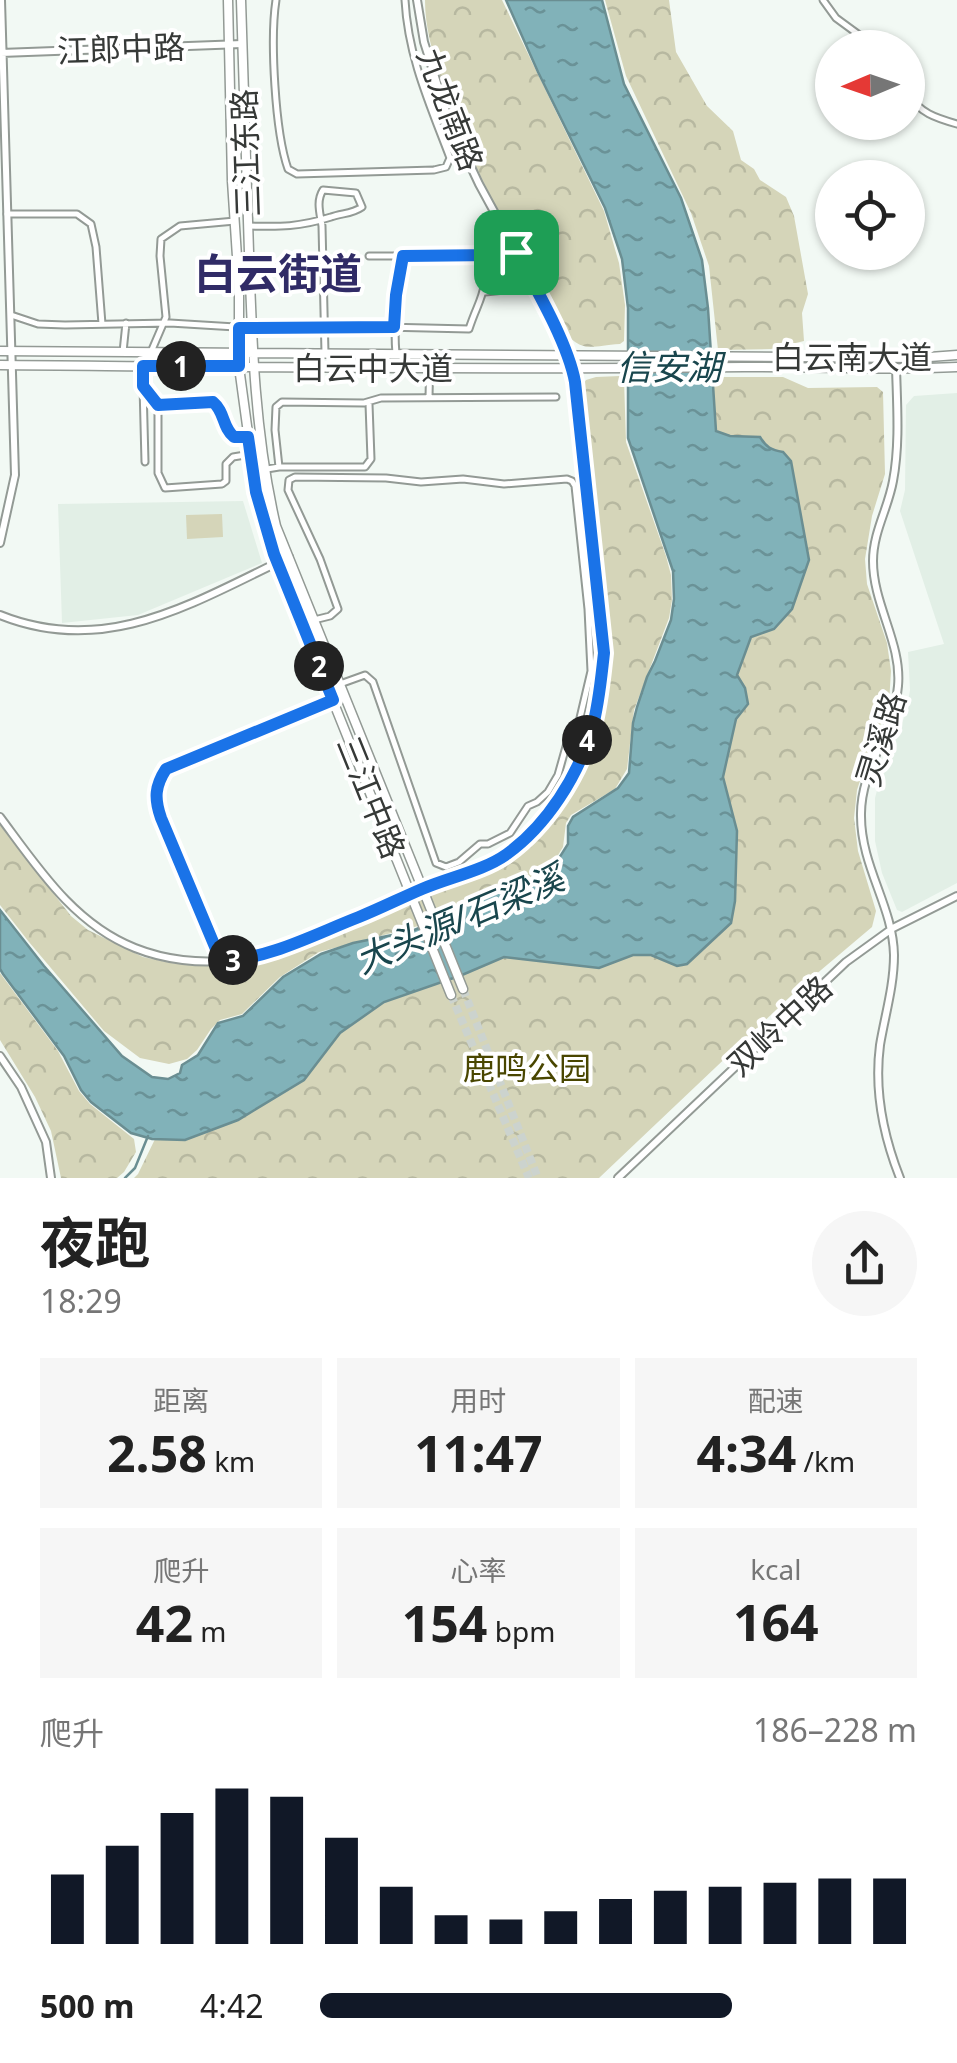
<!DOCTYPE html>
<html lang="zh">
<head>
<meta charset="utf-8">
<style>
  :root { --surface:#fff; --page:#f6f6f6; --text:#222; --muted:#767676; --accent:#111827 }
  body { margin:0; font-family:"Noto Sans","Noto Sans SC",sans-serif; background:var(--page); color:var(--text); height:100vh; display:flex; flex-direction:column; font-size:38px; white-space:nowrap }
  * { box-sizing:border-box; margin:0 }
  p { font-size:32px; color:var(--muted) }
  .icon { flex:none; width:55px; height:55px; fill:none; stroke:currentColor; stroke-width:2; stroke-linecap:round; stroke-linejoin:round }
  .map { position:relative; height:1178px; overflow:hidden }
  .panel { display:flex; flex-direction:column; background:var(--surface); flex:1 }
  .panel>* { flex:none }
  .needle { width:65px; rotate:268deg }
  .buttons { position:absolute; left:815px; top:30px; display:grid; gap:20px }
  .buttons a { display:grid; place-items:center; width:110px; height:110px; border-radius:50%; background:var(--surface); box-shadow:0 2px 8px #0004; font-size:50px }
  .pin { position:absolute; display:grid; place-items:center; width:85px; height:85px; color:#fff; margin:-42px; border-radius:20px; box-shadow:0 5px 15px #0006 }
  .km { position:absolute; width:50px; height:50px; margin:-25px; border-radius:50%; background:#222; color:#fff; font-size:28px; line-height:50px; text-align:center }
  .round { display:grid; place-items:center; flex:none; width:105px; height:105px; border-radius:52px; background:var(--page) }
  .head { display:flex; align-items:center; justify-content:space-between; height:170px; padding:0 40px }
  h1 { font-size:55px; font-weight:700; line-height:75px }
  .metrics { display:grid; grid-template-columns:repeat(3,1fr); gap:15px; height:170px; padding:10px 40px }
  .metrics div { display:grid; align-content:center; border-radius:0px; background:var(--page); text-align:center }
  .metrics b { font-size:50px; font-weight:700 }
  .metrics small { font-size:28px; font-weight:400 }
  .metrics p { font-size:28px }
  .chart { height:280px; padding:20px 40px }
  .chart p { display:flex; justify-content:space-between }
  .chart svg { width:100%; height:180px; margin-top:10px; stroke:var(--accent); stroke-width:6 }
  ul { padding:0 40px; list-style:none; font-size:32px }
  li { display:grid; grid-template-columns:160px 120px 1fr; align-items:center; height:75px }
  li i { height:25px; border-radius:12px; background:var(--accent) }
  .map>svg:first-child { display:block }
  .built { fill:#e2efe6 }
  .park { fill:url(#park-crowns) }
  .pitch { fill:#d5d5b9 }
  .water { fill:url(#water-ripples); stroke:#6a8e92; stroke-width:2.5 }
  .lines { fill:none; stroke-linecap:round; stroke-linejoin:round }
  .stream { stroke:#6a8e92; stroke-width:2.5 }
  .secondary-tunnel { stroke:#ccd3ce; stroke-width:8; stroke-dasharray:8 4; stroke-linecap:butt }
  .minor-casing { stroke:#939a95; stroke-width:9 }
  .tertiary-casing { stroke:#939a95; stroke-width:10 }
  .secondary-casing { stroke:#939a95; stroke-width:11 }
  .minor { stroke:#fff; stroke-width:5 }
  .tertiary { stroke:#fff; stroke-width:6 }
  .secondary { stroke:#fff; stroke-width:8 }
  .route-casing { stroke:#fff; stroke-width:20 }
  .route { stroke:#1a73e8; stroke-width:12 }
  .labels { text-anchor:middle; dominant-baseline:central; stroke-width:8; stroke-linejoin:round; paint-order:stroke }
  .street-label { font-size:32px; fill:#363937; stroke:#fff }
  .park-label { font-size:32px; fill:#494600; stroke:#fff }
  .water-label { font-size:35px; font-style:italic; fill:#19464d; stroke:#fff }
  .district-label { font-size:42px; font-weight:bold; fill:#302b66; stroke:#fff }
</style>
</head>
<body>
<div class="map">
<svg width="957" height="1178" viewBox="0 0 957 1178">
  <defs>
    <pattern id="park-crowns" width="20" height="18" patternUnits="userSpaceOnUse" patternTransform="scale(2.5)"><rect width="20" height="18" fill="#d5d5b9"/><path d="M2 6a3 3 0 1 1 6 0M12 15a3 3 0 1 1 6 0" fill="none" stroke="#b7b8a0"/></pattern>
    <pattern id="water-ripples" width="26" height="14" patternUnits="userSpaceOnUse" patternTransform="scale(2.5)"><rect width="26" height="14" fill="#81b2b9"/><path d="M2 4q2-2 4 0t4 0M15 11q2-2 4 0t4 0" fill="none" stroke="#6a9297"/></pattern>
  </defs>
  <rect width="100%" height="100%" fill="#f2f9f4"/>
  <path class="built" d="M957,393V883L902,912L897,910L882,873L875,841V798L883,768L906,713L910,690L908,652L944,644L900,511L905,490L906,405L914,396Z
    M243,501L262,563L138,615L62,623L58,504Z"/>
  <path class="park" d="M425,0H502L604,211L619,263L625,305L624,341L620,344C589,346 583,354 562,329C518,245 468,166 440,76C432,50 425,27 425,0Z
    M605,0H669L676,52L707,106L733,131L741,160L754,169L760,180L786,197L794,216L808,294L802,313L804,341L771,349L718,350L709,266L691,213L626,76Z
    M620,376L624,379L626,442L666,556L671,575L672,600L669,618L634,710L627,769L615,789L571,815L566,823L563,847L552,865L532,880L508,888L486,892L422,925L319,952L280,977L242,1014L220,1020L211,1029L197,1050L187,1059L169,1064L140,1058L104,1031L29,942L0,905V825L71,916L88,930L143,957L171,963L198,966L233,965L262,959L404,905L506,861L550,818L583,767L598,727L608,683L609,639L583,410V385L586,380L596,377Z
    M709,377H783L808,388L877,387L883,392L885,474L872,516L865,559L867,584L887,643L891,671L889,703L869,753L857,790L854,818L858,851L876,911L872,927L795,992L599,1178H134L138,1174L157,1135L344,1027L719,777L735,677L722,438L713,432Z
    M0,973L58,1051L79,1091L90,1104L134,1139L136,1152L124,1172L117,1178H61L51,1131L35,1097L0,1040Z"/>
  <path class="pitch" d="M222,514L223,537L187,539L186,515Z"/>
  <path class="water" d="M506,0H602L624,84L681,198L702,260L708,308L716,431L730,436L760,437C766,447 771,450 783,452L791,461L809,560L792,609L774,629L751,637L737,675L745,688L748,704L736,719L723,777L737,831L735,901L731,923L687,964L677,966L651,955H633L599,968L504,957L462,975L384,1002L340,1033L304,1080L238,1120L185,1140L152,1139L131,1133L91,1102L81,1090L64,1056L3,974L0,969V910L44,966L122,1056L152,1077L168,1079L180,1073L182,1065L198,1055L218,1023L243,1016L283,977L321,954L353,943L412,931L438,920L485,896L509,890L534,880L556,863L568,844V826L573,817L618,788L629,773L633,723L637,707L647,677L655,661L671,620L674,599L673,571L628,438V308L622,259L605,208L538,72Z"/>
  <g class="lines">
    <path class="stream" d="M125,1178L135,1168L148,1136"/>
    <path class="secondary-tunnel" d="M463,989L538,1178
      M451,995L529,1178"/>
    <g class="minor-casing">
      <path id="minor" d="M276,0C270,39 275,132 288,169L297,174L434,170L446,167L450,158C430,105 408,57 405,0
        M823,0L836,18L877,48
        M908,93C919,113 936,118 957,124
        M7,214H77L91,224L96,247L102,324
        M248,226C281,227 299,227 331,217C342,213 352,214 362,207L356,193L323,190C316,201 320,213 322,226L325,353
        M369,256H462L516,252
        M485,292L535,287
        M11,315L38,324L65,325L170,323L269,329L384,327L469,329C479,297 491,291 480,255
        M123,352L126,323
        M151,352L166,317L160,256L161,239L180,226L235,221
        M396,354C393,320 398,289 403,256
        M143,366V386L158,405V473L165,488L222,484L226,481V464L233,457L251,454
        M143,386L145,462
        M429,397L430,355
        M159,405L213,401C225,412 222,427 234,437H248
        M279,467L275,430L276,407L282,402L364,403L381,398L556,397
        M267,469L279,467H365L371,459L369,404
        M314,620L330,616L338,609L320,559L288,490L289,480L295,477L386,478L421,482L463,479L504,484L567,479L572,481L575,486L588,609L591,671L579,722L567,743L558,775L548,792L537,802L528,806L510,833L488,844H480L459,862L446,867L436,863L373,682L365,675L340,684
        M221,960L161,817C154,798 155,786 166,769L333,700"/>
    </g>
    <g class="tertiary-casing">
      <path id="tertiary" d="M1,53L242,44
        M896,367C897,405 900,444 893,481C888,509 873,532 873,561C873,605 902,643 898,686C894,732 860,769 861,816C861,867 893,906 894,955C894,986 885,1015 880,1045C874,1091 883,1135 900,1178
        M0,543L15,475L1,0
        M0,615C107,658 194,602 289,557
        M0,817C38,868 74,924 135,948C165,960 200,964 232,960C258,957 281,947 305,938C331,928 357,919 383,908C397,901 410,894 424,888C462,873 503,864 532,833C589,773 606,695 601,615L573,368L535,287L479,184L448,118L424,42L417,0
        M0,1056L21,1087L46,1142L51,1178
        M618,1178L846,962L893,928L957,896"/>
    </g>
    <g class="secondary-casing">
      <path id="secondary" d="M228,0L232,181L239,287V367L256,492L274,554L451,995
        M241,0C243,84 246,168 249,252C252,344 255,436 276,526L463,989
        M0,351L916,358L957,355
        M0,365C248,367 496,370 744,367C815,366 886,371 957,367"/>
    </g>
    <use href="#minor" class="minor"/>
    <use href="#tertiary" class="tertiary"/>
    <use href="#secondary" class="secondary"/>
  </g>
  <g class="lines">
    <g class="route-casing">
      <path id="route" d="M516,252C535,287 568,343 575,382L604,653C601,679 599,704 592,729C578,776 547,825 507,854C483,871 450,877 422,889C401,898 381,908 359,917C315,934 269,959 221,961L161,818C154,798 155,786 166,769L333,700L274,554L256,492L248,437H234C222,427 225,412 213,402L158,405L143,386V366H239V328L394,327L396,295L403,256L494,255Z"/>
    </g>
    <use href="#route" class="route"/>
  </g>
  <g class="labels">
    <g class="street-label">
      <text transform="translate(121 48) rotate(-2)">江郎中路</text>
      <text transform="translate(451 109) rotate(69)">九龙南路</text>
      <text transform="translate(245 153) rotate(-92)">三江东路</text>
      <text x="852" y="356">白云南大道</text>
      <text x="373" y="367">白云中大道</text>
      <text transform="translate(880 739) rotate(-73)">灵溪路</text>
      <text transform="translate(372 797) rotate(68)">三江中路</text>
      <text transform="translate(779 1025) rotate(-43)">双岭中路</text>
    </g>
    <g class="park-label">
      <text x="527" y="1067">鹿鸣公园</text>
    </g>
    <g class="water-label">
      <text x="669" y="366">信安湖</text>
      <text transform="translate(459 918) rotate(-23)">大头源/石梁溪</text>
    </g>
    <g class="district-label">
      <text x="278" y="272">白云街道</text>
    </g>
  </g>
</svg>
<div class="buttons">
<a><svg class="needle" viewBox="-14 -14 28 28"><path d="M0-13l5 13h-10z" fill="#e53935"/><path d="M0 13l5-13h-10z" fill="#767676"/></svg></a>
<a><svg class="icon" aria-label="locate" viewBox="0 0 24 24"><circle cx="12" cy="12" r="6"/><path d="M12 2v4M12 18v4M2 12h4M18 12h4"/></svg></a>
</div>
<div class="pin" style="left:516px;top:252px;background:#1e9e55"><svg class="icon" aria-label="arrive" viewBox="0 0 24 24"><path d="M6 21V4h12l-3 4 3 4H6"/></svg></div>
<b class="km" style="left:181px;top:366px">1</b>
<b class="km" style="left:319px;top:666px">2</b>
<b class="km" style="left:233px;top:960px">3</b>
<b class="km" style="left:587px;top:740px">4</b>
</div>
<section class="panel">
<div class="head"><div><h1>夜跑</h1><p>18:29</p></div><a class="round"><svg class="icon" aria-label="share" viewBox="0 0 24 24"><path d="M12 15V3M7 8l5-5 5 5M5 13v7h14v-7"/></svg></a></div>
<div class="metrics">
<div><p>距离</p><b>2.58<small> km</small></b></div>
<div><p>用时</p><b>11:47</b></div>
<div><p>配速</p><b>4:34<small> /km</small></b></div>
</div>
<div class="metrics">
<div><p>爬升</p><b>42<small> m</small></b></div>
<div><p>心率</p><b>154<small> bpm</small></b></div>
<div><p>kcal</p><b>164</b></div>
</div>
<div class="chart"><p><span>爬升</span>186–228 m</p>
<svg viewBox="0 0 160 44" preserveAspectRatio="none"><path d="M5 44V27M15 44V20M25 44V12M35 44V6M45 44V8M55 44V18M65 44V30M75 44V37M85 44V38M95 44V36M105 44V33M115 44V31M125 44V30M135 44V29M145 44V28M155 44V28"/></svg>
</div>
<ul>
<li><b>500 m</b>4:42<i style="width:69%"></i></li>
</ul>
</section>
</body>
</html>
